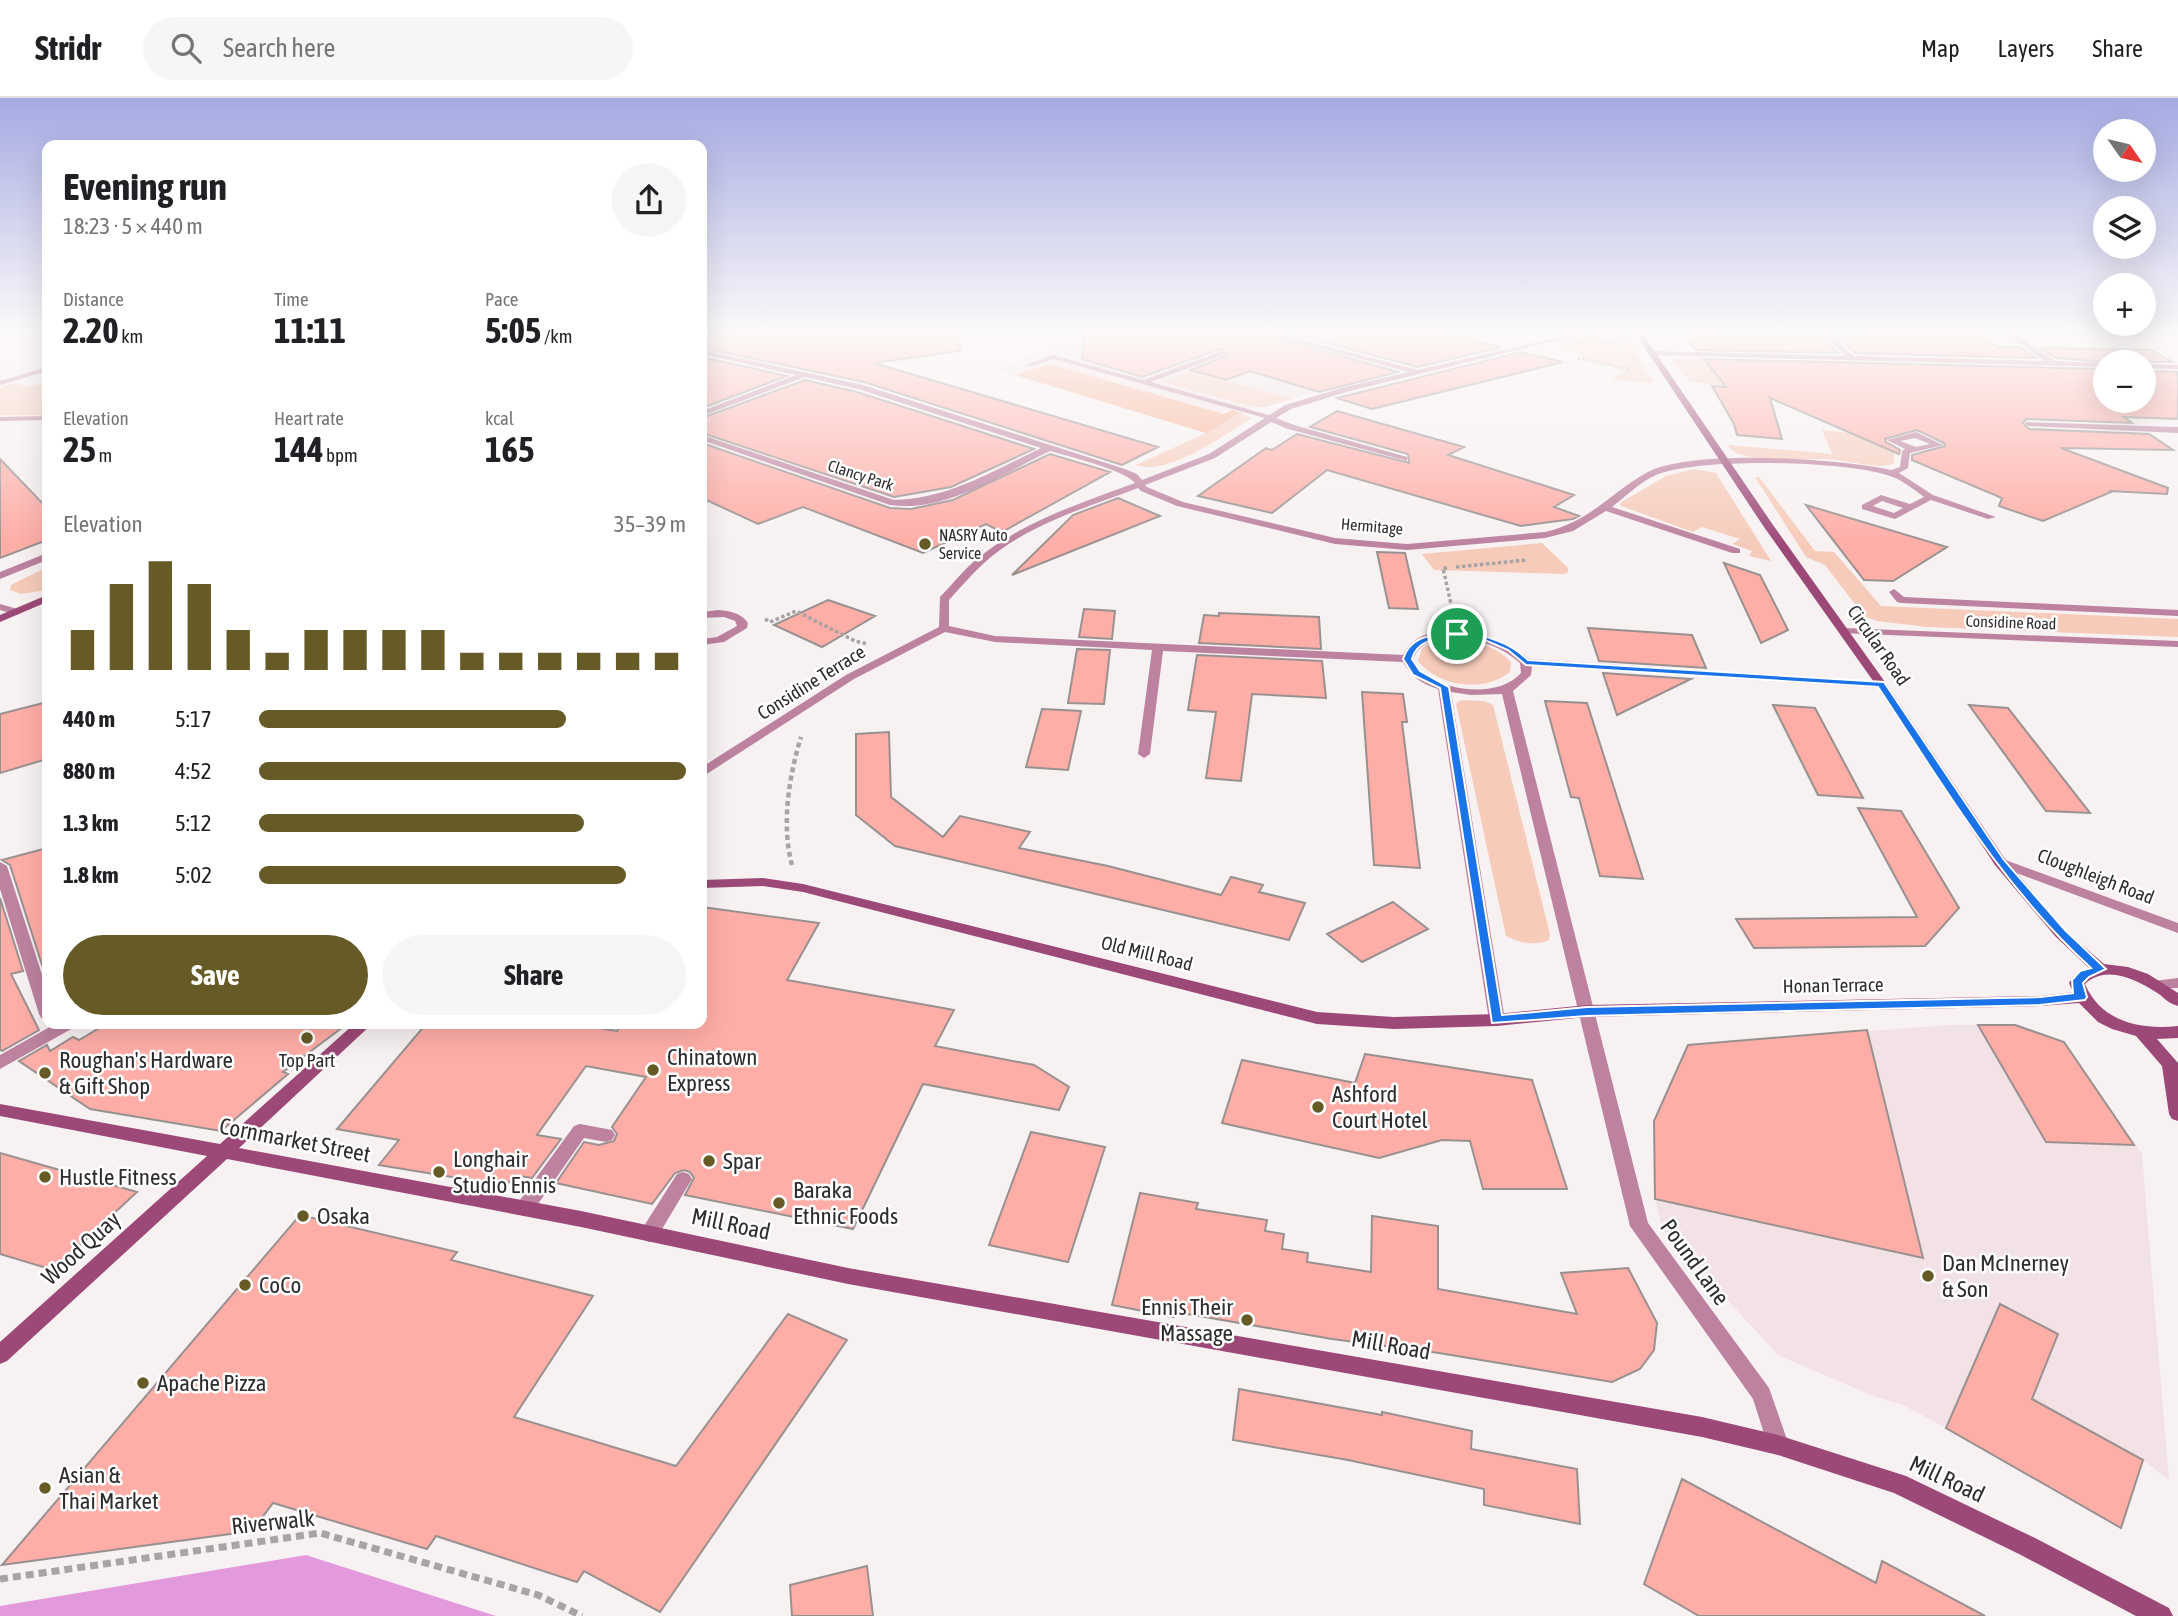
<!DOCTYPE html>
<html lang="en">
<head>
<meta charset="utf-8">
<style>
  :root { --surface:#fff; --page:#f6f6f6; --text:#202124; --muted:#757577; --line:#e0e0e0; --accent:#665a27 }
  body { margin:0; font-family:"Asap Condensed",sans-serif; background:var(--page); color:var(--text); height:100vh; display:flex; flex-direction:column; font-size:26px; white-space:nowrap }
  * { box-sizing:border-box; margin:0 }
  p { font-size:23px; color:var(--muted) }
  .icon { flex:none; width:38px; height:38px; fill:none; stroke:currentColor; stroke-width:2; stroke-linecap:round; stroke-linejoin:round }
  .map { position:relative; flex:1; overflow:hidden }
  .panel { position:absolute; left:42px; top:42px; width:665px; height:889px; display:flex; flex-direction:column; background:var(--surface); border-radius:14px; box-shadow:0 7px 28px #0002 }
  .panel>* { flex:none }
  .needle { width:46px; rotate:124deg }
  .buttons { position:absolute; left:2093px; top:21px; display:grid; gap:14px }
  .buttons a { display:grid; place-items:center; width:63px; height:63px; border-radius:50%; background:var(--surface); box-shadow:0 7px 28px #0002; font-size:35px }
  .pin { position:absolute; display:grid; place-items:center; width:60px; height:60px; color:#fff; margin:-30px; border:4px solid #fff; border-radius:50%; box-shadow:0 2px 7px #0007 }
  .round { display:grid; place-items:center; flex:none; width:74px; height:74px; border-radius:37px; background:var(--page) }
  .overview { display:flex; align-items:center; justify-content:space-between; height:119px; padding:0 21px }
  h1 { font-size:38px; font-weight:700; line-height:52px }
  .metrics { display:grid; grid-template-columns:repeat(3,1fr); gap:10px; height:119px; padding:7px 21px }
  .metrics div { display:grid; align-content:center }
  .metrics b { font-size:35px; font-weight:700 }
  .metrics small { font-size:19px; font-weight:400 }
  .metrics p { font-size:19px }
  .chart { height:196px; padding:14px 21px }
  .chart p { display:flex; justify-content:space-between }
  .chart svg { width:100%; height:126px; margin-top:7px; stroke:var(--accent); stroke-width:6 }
  .action { display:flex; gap:14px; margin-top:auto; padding:14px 21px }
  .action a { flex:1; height:80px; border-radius:42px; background:var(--accent); color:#fff; font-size:28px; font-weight:700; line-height:80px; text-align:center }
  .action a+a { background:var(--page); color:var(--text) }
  ul { padding:0 21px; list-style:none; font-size:23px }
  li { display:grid; grid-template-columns:112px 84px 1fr; align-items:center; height:52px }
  li i { height:18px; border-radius:9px; background:var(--accent) }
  header { display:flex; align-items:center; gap:42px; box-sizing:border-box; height:98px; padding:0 35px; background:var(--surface); border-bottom:2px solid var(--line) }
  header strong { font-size:33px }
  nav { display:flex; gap:38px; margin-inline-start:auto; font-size:24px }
  .search { width:490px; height:63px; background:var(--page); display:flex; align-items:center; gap:18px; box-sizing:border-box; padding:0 24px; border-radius:38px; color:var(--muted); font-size:26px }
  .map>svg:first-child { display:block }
  .built { fill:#f3e2e5 }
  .green { fill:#f6cbba }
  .forest { fill:#f8ae90 }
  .water { fill:#e29adc }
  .building { fill:#ffada7; stroke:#989190; stroke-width:2 }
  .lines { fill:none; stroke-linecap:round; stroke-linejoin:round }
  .path-far3 { stroke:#a8a3a4; stroke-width:2.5; stroke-dasharray:2.5 2; stroke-linecap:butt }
  .path-far2 { stroke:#a8a3a4; stroke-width:3.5; stroke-dasharray:3.5 2.5; stroke-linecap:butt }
  .path-far1 { stroke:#a8a3a4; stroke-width:4.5; stroke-dasharray:5 3.5; stroke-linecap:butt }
  .path { stroke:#a8a3a4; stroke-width:7; stroke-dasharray:8 5; stroke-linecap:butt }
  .lane { fill:#bc829f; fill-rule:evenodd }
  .street { fill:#bc829f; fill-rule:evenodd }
  .secondary { fill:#9c4977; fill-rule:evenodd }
  .route { fill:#1a73e8; stroke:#fff; stroke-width:2; fill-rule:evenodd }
  .poi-dot { fill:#665a27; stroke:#fff; stroke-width:2.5 }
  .labels { text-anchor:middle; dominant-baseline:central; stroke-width:5; stroke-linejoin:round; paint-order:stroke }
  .far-street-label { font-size:16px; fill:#2f2c2d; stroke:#fff }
  .far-poi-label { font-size:16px; fill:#2f2c2d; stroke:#fff; text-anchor:start }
  .street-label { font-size:19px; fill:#2f2c2d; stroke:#fff }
  .poi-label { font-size:19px; fill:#2f2c2d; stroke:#fff }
  .near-poi-label { font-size:23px; fill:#2f2c2d; stroke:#fff; text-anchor:start }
  .near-street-label { font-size:23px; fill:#2f2c2d; stroke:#fff }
</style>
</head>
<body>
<header>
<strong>Stridr</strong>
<div class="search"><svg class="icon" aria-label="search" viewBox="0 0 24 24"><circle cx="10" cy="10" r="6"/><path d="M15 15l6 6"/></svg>Search here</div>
<nav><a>Map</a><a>Layers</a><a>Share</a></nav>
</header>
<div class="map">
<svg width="2178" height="1518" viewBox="0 0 2178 1518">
  <rect width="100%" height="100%" fill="#f8f1f2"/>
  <path class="built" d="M1088,235H1164L1347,285L1265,309H1255L1206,335L997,271Z
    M1949,927H2015L2064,944L2142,1056L2169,1382L2143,1362L1946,1330L1901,1306L1873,1298L1778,1257L1663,1132L1655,1101L1654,1023L1688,947Z"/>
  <path class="green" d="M1608,235H1624L1654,285L1611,282L1626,272L1585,262L1583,258L1558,245Z
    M1675,260L1717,261L1736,288L1690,284L1673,263Z
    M1196,271L1202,276L1292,301L1265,309H1255L1163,284Z
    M47,284V317H0V289L15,285L28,289Z
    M1240,315L1252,320C1225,336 1168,379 1136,367L1206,335Z
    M1822,332L1872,337L1894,347V365C1882,373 1842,361 1826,361C1805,360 1736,367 1728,347L1832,356Z
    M1694,371L1716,375L1771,463L1749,458L1752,453L1732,446L1740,441L1702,429L1693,434L1621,408L1620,405L1666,378Z
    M1755,379H1759L1815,453L1834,454L1881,508L2178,521V539L1927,529L1877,523L1864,518L1825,467L1806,459Z
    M1542,445L1568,470V474L1564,476L1434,472L1422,456Z
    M47,469V492L21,496L10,492L11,487Z
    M1449,542C1473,542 1494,546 1511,564L1510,574C1484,595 1439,589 1418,563L1422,550L1434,544Z
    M1461,602L1484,603L1493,607L1550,836L1549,842C1536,848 1519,845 1506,838L1456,606Z"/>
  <path class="forest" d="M1050,266L1224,316L1232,312L1240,315L1206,335L1015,277Z"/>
  <path class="water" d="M306,1457L496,1518H0V1508Z"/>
  <path class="building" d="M702,235H959L960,253L874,265L1158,349L1122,367L864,284L702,250Z
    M1085,235H1262L1398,274L1319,294L1250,273L1226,282L1191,272L1228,257L1220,251L1142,279L1082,261Z
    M1288,235H1445L1502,249L1418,269Z
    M1862,235L1979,236L1997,249H2020L2036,260L1855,255L1838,239L1867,240Z
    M1683,236L1821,239L1838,255L1696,252Z
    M2040,250L2151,252L2172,264H2107L2056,260Z
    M1521,254L1563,264L1372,311L1337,300Z
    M702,259L787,278L702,310Z
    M1704,261L2105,271V303H2144V273L2178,274V321L2124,319L2132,325L2026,321L2023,325L2029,331L2149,336L2173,352L2061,350L2168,390L2167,396L2109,393L2111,394L2043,423L1999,408L2002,400L1912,362V357L1945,348L1944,345L1917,332L1885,341L1886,344L1900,352L1899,356L1770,300L1782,341L1737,337L1734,326L1712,288L1726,289Z
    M805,282L857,294L1034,351L951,389L894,399L702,335V320Z
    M1337,313L1464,349L1448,357L1574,397L1554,409L1579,418L1573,421L1521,428L1327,372L1272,415L1198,398L1266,350L1272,352L1297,336L1409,365L1408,356L1310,329Z
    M702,345L890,410L911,411L953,402L1050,356L1110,374L1002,434L986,426L923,455L803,409L758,426L702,400Z
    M0,361L47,410V442L0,460Z
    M1118,400L1160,418L1012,477L1073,417Z
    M1806,407L1947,449L1893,483L1864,482Z
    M1377,454L1405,455L1418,511L1389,510Z
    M1724,465L1760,477L1788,532L1761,545Z
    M828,502L875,518L822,549L774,527Z
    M1084,511L1115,513L1112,541L1079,539Z
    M1219,515L1319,519L1321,551L1199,545L1204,517L1219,518Z
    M1588,530L1692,537L1706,570L1599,563Z
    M1077,551L1110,552L1104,606L1068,605Z
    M1197,557L1322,563L1326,600L1252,596L1241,683L1206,680L1216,614L1188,612Z
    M1603,575L1691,581L1617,617Z
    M1362,594L1403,596L1407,624H1402L1420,770L1374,767Z
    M1545,603L1587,605L1643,781L1600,778L1579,700L1571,699Z
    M47,604V661L0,675V616Z
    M1773,607L1815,610L1863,700L1818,697Z
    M1969,607L2008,610L2090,715L2046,713Z
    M1042,611L1081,613L1068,672L1026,669Z
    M889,634L891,699L943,739L960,718L1030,734L1019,750L1108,768L1221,797L1231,779L1263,787L1259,794L1305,805L1289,842L895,748L856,717V636Z
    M1858,710L1901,713L1959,810L1925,848L1754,850L1736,821L1917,819Z
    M47,750V865L42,867L10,767L2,762Z
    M0,800L23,873L11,876L39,932L2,953L0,951Z
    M1393,804L1428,831L1362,864L1327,836Z
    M702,809L819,825L787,882L954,912L935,948L1034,967L1069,989L1059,1012L923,986L853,1131L685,1097L694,1080L690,1074L684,1072L675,1075L652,1106L556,1085L584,1044L599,1047L614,1043L617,1036L612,1029L646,979L586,968L537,1037L561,1041L532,1080L514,1077L506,1088L379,1067L399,1042L337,1031L426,926H574L617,933L622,926H702Z
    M106,926H347L283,974L288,976L221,1033L90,1011L19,963L47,947L50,953L73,939L79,942Z
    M1978,927H2015L2064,944L2134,1047L2046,1044Z
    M1867,932L1923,1160L1655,1101L1654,1023L1688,947Z
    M1365,956L1532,982L1567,1091H1483L1470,1043L1442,1042L1379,1060L1222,1025L1242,962L1355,985Z
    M1031,1034L1105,1049L1068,1164L989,1147Z
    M0,1055L137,1094L53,1172L0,1156Z
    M1140,1095L1198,1105L1196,1111L1267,1122L1265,1133L1284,1136L1282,1151L1308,1155L1307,1164L1371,1174L1372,1118L1438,1128V1191L1577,1216L1561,1175L1628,1170L1657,1225L1654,1252L1640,1271L1612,1284L1439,1255L1332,1241L1176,1214L1174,1219L1112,1207Z
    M300,1117L457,1154L451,1162L593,1198L514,1319L676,1368L788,1216L847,1242L660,1514L584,1473L577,1484L436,1438L427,1451L273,1405L252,1433L2,1467Z
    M2000,1206L2058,1236L2032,1301L2143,1362L2121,1430L1946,1330Z
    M1239,1291L1382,1317V1314L1472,1333L1471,1351L1577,1371L1580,1426L1484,1407V1391L1348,1362L1233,1342Z
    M1682,1381L1876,1485L1882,1463L1985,1518H1699L1644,1486Z
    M867,1468L873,1518H792L790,1487Z"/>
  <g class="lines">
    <path class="path-far3" d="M1601,243L1620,247
      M1578,260L1627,271L1634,267"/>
    <path class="path-far2" d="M1456,469L1527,462
      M1447,470H1443L1453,515
      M765,521L770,524L796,513L855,543L868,546"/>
    <path class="path-far1" d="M792,767C781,727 789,678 801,639"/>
    <path class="path" d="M0,1481L320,1435L538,1497L582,1518"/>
    <path class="lane" d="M1219,254L1226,256L1151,284L1272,318V322L1053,261L1029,269L1025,267L1053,257L1143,282Z
      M580,1026L612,1032L615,1037L612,1042L606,1044L584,1040L531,1116L524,1118L517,1116L515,1111L517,1106L574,1028Z
      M683,1074L689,1076L692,1081L656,1141L649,1144L642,1141L640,1136L642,1131L677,1076Z"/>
    <path class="street" d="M1264,235H1276L1418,272L1575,235H1588L1350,293L1291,311L1276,320L1294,327L1407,359V363L1288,331L1271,324L1215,360L1145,387L1147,389L1183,404L1335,440L1407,446L1545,434C1591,423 1609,396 1646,375C1691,350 1840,361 1891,372L1900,369L1902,353L1905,351L1887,342L1916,334L1943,347L1910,355L1908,370L1899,375L1933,397L1996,419L1988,421L1931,402L1895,421L1862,411V407L1881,397L1910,406L1924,399C1912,390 1901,381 1887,377C1840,363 1700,359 1656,377C1640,384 1625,399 1612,409L1740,451V455H1732L1606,413L1573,433L1545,440L1407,452L1335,446L1177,408L1141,393L1138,390C1086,410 1025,427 983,466C971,477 960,490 949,502V528L995,538L1403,557C1425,514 1500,536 1529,561L1885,584V588L1881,590L1532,568L1531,577L1513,593L1648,1125L1769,1290L1789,1347L1786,1354L1778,1357L1770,1354L1753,1301L1630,1128L1502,596L1471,597L1451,594L1505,922L1503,926H1491L1489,922L1438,591C1422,586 1412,579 1403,564L1163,553L1150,656L1144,660L1138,656L1152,552L995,544L945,534L854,581L702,679V669L846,577L939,529L940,499C953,486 964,471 978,460C1024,423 1081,405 1135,385C1125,372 1067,358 1050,353C1002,376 945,415 890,407L702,342V337L894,402C948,401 993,373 1041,350L858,291L805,279L702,318V313L796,277L702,256V252L863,287L1125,371L1137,376L1142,382L1209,356L1285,307L1345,289L1409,274ZM1915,340L1930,346L1916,349L1900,343ZM1882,403L1903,410L1894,415L1873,408ZM1457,539C1481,542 1502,549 1520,565L1521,575C1500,599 1452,594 1427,578C1420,574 1417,567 1413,561C1421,542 1438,540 1457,539Z
      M1821,235H1829L1854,258L2044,263L2005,235H2013L2055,263L2105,265V269L1652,257L1648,255L1652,253L1845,258Z
      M2144,266L2178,267V271L2144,270Z
      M47,269V273L0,287V283Z
      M47,318V322L0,323V319Z
      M2026,324L2178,329V335L2029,328L2025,326Z
      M47,455V462L0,481V474Z
      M1894,491L1904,499L2178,512V518L1901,505L1897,504L1889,494Z
      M0,506L21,512L22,514L17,517L0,512Z
      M718,512C731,513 741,515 748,525L747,530L724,544L702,547V541L717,539L737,528L735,523L724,519L702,520V514Z
      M1844,530L2178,543V549L1840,535V531Z
      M2000,760L2178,825V835L1995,767L1993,764L1995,761Z
      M0,764L7,768L47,892V921L41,920L39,916L0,791Z
      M2178,880V890L2154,891L2152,887L2154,883Z
      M55,926H75L73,930L0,971V957Z"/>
    <path class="secondary" d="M1635,235H1642L1773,427L1885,584L2005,761L2065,832L2104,866L2128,869L2148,876L2178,895V908C2170,906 2165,901 2159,896C2137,882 2107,866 2085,886C2101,924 2141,932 2178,928V940L2157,941L2178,965V1023L2172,1021L2169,1016L2162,968L2136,938L2112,931L2098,924L2079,905L2040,908L1587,919L1497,928L1394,931L1317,926L803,794L763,788L702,790V782L763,780L803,786L1317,914L1394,919L1497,916L1587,907L2040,898L2073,894L2069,885C2074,877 2081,872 2089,870L2055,838L1995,767L1876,587L1764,429Z
      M47,497V504L0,524V517Z
      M354,926H372L239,1050L581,1113L848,1170L1702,1319L1778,1337L1906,1378L2037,1441L2169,1510L2173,1518H2136L2021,1457L1894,1395L1778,1357L1702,1339L848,1186L581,1129L227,1061L7,1263L0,1266V1244L207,1058L0,1018V1006L220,1046Z"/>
  </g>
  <linearGradient id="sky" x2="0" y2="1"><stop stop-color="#a5aae3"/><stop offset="0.52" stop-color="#fcf9f9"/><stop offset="1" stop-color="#fcf9f9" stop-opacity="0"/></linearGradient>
  <rect width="2178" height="448" fill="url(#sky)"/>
  <path class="route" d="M1457,533C1485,538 1508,542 1528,562L1884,584L2004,762L2065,832L2106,871L2089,879L2083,885L2087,899L2085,902L2040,907L1587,918L1492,925L1440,590L1413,577L1403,561C1411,536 1435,537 1457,533ZM1457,538L1487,543L1508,552L1526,567L1878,589C1943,687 2003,790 2091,870L2080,873L2072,882L2073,895L2040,899L1587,909L1502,917L1449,589L1420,573L1412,561C1418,540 1439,541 1457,538Z"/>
  <g class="poi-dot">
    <circle cx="925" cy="446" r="7"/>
    <circle cx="307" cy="940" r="7"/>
    <circle cx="653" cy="972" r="7"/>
    <circle cx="45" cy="975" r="7"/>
    <circle cx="1318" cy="1009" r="7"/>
    <circle cx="709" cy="1063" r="7"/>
    <circle cx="439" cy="1074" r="7"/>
    <circle cx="45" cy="1079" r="7"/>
    <circle cx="779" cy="1105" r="7"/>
    <circle cx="303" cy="1118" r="7"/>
    <circle cx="1928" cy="1178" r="7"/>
    <circle cx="245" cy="1187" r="7"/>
    <circle cx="1247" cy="1222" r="7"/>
    <circle cx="143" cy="1285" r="7"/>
    <circle cx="45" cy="1390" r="7"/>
  </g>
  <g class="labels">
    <g class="far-street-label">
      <text transform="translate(861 377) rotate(18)">Clancy Park</text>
      <text transform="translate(1372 428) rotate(5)">Hermitage</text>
      <text transform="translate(2011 524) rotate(2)">Considine Road</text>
    </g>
    <g class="far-poi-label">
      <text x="939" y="437">NASRY Auto<tspan x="939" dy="18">Service</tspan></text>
    </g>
    <g class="street-label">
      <text transform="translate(1879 547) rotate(55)">Circular Road</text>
      <text transform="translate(811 584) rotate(-32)">Considine Terrace</text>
      <text transform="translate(2096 778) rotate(21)">Cloughleigh Road</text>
      <text transform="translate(1147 855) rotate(14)">Old Mill Road</text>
      <text transform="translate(1833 887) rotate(-1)">Honan Terrace</text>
    </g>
    <g class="poi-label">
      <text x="307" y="962">Top Part</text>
    </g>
    <g class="near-poi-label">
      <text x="667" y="959">Chinatown<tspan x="667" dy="26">Express</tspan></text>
      <text x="59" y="962">Roughan's Hardware<tspan x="59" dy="26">&amp; Gift Shop</tspan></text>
      <text x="1332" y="996">Ashford<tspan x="1332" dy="26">Court Hotel</tspan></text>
      <text x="453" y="1061">Longhair<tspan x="453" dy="26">Studio Ennis</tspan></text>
      <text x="723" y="1063">Spar</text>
      <text x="59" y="1079">Hustle Fitness</text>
      <text x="793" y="1092">Baraka<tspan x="793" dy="26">Ethnic Foods</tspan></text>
      <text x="317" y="1118">Osaka</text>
      <text x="1942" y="1165">Dan McInerney<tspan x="1942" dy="26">&amp; Son</tspan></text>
      <text x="259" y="1187">CoCo</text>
      <text x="1233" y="1209" text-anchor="end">Ennis Their<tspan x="1233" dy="26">Massage</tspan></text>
      <text x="157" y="1285">Apache Pizza</text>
      <text x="59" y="1377">Asian &amp;<tspan x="59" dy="26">Thai Market</tspan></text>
    </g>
    <g class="near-street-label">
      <text transform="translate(295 1042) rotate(11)">Cornmarket Street</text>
      <text transform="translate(731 1126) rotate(12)">Mill Road</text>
      <text transform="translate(81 1150) rotate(-42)">Wood Quay</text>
      <text transform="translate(1695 1164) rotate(54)">Pound Lane</text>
      <text transform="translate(1391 1247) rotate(10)">Mill Road</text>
      <text transform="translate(1947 1381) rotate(25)">Mill Road</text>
      <text transform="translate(273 1424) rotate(-6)">Riverwalk</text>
    </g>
  </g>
</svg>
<div class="buttons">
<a><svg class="needle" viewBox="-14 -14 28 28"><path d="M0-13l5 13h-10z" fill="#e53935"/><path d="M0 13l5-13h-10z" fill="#757577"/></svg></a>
<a><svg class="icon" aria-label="layers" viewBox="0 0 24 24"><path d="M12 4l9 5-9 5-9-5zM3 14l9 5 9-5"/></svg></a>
<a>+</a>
<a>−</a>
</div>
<div class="pin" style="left:1457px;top:536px;background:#1e9e55"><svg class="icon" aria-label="arrive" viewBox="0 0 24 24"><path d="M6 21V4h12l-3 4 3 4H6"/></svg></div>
<section class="panel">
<div class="overview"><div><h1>Evening run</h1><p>18:23 · 5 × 440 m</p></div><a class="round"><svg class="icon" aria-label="share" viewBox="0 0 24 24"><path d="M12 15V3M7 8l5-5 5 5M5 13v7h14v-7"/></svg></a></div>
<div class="metrics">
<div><p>Distance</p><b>2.20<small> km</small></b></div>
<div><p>Time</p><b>11:11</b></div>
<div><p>Pace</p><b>5:05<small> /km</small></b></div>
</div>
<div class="metrics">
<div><p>Elevation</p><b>25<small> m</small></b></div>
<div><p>Heart rate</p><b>144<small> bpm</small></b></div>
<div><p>kcal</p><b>165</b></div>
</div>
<div class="chart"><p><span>Elevation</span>35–39 m</p>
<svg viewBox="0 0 160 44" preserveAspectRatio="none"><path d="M5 44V30M15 44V14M25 44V6M35 44V14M45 44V30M55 44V38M65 44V30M75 44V30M85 44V30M95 44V30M105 44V38M115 44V38M125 44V38M135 44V38M145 44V38M155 44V38"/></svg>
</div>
<ul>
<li><b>440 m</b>5:17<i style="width:72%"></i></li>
<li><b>880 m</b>4:52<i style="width:100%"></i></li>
<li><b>1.3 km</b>5:12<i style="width:76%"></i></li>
<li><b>1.8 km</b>5:02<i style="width:86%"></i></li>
</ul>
<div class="action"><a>Save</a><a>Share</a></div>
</section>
</div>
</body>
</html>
